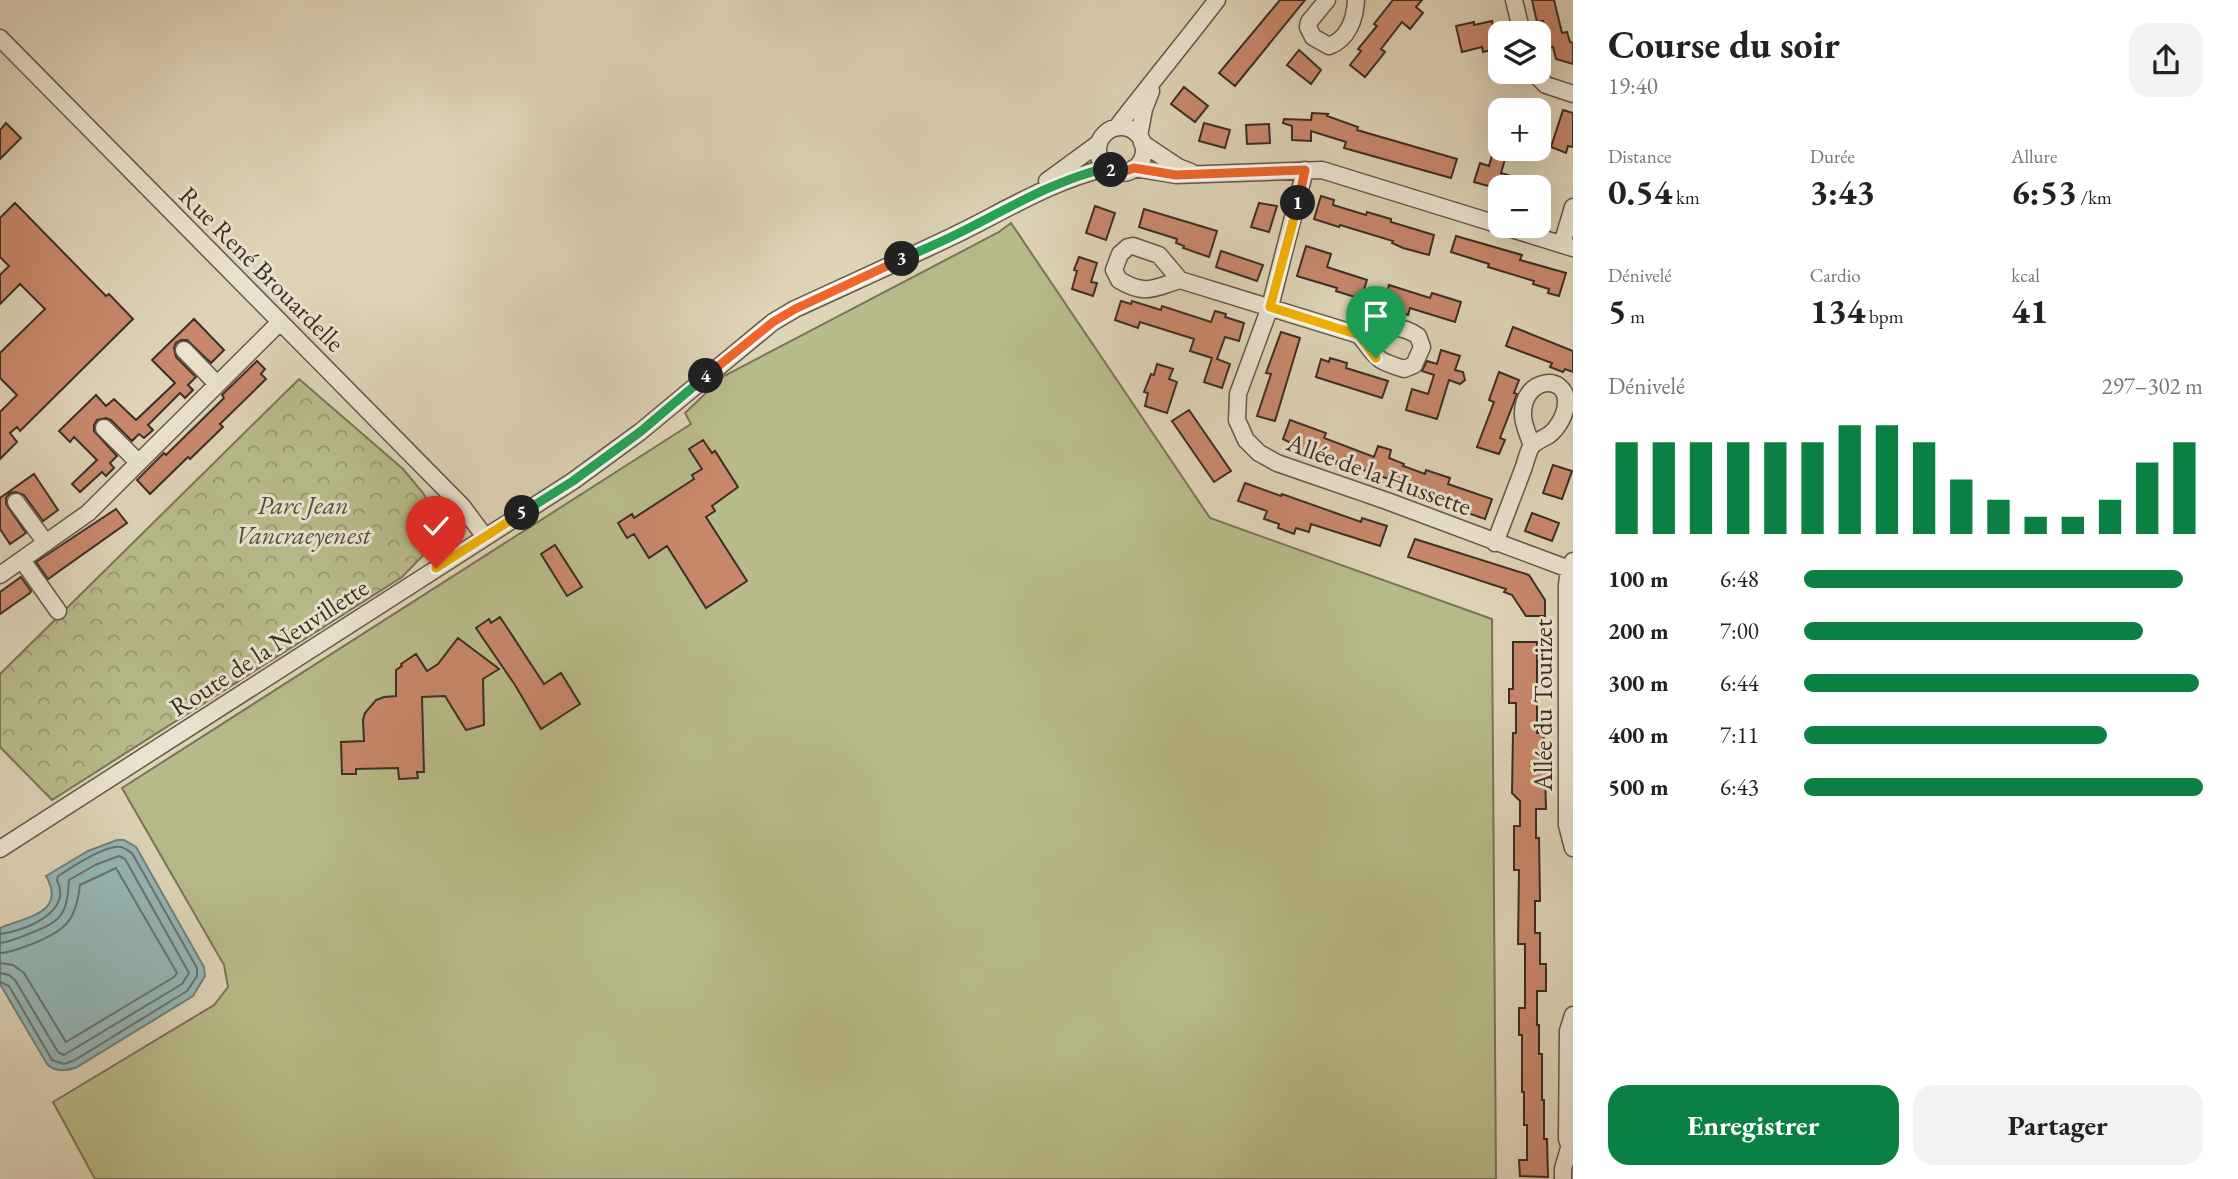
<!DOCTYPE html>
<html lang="fr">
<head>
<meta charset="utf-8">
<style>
  :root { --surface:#fff; --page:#f2f2f2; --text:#222; --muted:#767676; --accent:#0b8043 }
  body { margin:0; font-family:"EB Garamond",serif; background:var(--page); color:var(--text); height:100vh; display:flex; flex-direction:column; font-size:26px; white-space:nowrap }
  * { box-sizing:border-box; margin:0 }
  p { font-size:23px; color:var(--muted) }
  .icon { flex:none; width:38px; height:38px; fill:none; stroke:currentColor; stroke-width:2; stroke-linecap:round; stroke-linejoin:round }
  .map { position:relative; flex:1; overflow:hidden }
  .panel { display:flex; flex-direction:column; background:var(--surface); width:665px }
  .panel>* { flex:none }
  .buttons { position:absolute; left:1488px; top:21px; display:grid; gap:14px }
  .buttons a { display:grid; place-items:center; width:63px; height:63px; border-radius:14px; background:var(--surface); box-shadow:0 7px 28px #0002; font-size:35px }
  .pin { position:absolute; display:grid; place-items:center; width:60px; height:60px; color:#fff; margin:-72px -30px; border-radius:50% 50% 50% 0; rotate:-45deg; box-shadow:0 0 7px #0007 }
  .pin .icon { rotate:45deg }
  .km { position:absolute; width:35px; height:35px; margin:-18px; border-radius:50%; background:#222; color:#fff; font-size:19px; line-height:35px; text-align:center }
  .round { display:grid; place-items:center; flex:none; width:74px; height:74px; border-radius:21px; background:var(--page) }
  .summary { display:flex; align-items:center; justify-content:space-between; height:119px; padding:0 35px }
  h1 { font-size:38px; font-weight:700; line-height:52px }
  .stats { display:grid; grid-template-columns:repeat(3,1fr); gap:10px; height:119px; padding:7px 35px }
  .stats div { display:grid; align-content:center }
  .stats b { font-size:35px; font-weight:700 }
  .stats small { font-size:19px; font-weight:400 }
  .stats p { font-size:19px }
  .chart { height:196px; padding:14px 35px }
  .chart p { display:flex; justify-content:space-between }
  .chart svg { width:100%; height:126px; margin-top:7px; stroke:var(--accent); stroke-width:6 }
  .primary-button { display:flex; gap:14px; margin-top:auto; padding:14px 35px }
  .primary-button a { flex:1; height:80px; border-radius:21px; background:var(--accent); color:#fff; font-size:28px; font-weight:700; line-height:80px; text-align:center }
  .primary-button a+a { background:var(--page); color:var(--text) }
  ul { padding:0 35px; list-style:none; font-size:23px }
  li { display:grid; grid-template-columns:112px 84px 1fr; align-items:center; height:52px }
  li i { height:18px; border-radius:9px; background:var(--accent) }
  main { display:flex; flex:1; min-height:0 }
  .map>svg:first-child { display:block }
  .park { fill:url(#park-crowns); stroke:#7a7558; stroke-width:2 }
  .pitch { fill:#b8bb8a; stroke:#7a7558; stroke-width:2 }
  .water { fill:#95b7b6; stroke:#72817c; stroke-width:2 }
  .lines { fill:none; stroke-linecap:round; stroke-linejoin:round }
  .shore { stroke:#69736e; stroke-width:2 }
  .building { fill:#c9886c; stroke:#3d2f25; stroke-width:2 }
  .minor-casing { stroke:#65584a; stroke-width:19 }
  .minor { stroke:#eae3d0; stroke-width:16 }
  .split-1-casing { stroke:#fff; stroke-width:14 }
  .split-2-casing { stroke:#fff; stroke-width:14 }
  .split-3-casing { stroke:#fff; stroke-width:14 }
  .split-4-casing { stroke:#fff; stroke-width:14 }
  .split-5-casing { stroke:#fff; stroke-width:14 }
  .split-6-casing { stroke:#fff; stroke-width:14 }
  .split-1 { stroke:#f5b400; stroke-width:9 }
  .split-2 { stroke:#f0652b; stroke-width:9 }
  .split-3 { stroke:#22a559; stroke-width:9 }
  .split-4 { stroke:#f0652b; stroke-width:9 }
  .split-5 { stroke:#22a559; stroke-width:9 }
  .split-6 { stroke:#f5b400; stroke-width:9 }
  .labels { text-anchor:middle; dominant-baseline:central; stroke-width:6; stroke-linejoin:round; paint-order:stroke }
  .street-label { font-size:26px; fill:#3d2f25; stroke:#eae3d0 }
  .park-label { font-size:26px; font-style:italic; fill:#564b39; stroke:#eae3d0 }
</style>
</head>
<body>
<main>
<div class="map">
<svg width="1573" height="1179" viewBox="0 0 1573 1179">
  <defs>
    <pattern id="park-crowns" width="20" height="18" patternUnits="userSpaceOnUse" patternTransform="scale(1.75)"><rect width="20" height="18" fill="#b8bb8a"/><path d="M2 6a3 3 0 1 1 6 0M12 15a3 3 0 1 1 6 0" fill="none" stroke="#979871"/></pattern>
  </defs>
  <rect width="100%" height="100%" fill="#ded4b7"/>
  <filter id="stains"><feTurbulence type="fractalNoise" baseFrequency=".00286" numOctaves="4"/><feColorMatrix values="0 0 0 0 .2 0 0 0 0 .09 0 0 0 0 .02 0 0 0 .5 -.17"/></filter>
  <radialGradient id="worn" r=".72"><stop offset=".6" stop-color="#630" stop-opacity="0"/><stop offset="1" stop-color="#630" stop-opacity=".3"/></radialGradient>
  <path class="park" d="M299,379L403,469L423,493L436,514L442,536L402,577L52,800L0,747V674Z"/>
  <path class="pitch" d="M1011,223L1210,518L1492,619L1496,1179H95L53,1102L214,1005L228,987L224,965L122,788L691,424L685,413L724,376L999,232Z"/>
  <path class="water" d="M117,840H124L136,847L204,967L205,976L193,996L77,1067C67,1071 56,1073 47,1064L0,984V928C26,917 67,913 46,876L88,851Z"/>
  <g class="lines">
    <path class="shore" d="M0,934C25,931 73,912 57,880L58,876C71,868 106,844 121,847C124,848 129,851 132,853L197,968V976L187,991L75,1060L64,1064L52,1060L9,986L0,982
      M0,943C9,942 18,938 26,935C61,922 67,916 69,880L95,865L119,856L125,859L189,973L182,984L64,1055L58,1052L15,980L9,975L0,973
      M0,953C11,953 21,948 32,944C65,931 76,921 80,885L116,868L177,973L174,977L66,1042L24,973L13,965L0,963"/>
  </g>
  <path class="building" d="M1280,0H1305L1235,86L1219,73Z
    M1393,0H1422L1416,7L1423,13L1410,29L1402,22L1381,49L1385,52L1365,77L1350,65L1361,51L1358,49L1377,26L1374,24Z
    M1532,0H1554L1562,33L1567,32L1570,42L1573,43V64L1556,59L1553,47L1549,48L1543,21L1537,22Z
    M1492,21L1495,36L1500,35V48L1483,52L1482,47L1462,52L1456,26L1474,22V25Z
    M1299,50L1321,70L1311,84L1287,65Z
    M1184,87L1208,106L1195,122L1171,104Z
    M1563,110L1573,113V147L1568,146L1566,153L1551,147Z
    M1312,113L1328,114L1327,116L1358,127L1357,130L1457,159L1451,178L1344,148L1346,142L1311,131V141L1292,140V126L1283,123L1284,119L1311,120Z
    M6,123L21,138L0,159V130Z
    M1204,123L1230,130L1225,148L1199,141Z
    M1269,124L1270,143L1247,144L1246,125Z
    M1492,155L1505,159L1501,173L1538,184V187H1492L1474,182L1480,163L1489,166Z
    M1321,196L1334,200L1333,205L1366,215L1367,212L1391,219V222L1434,235L1429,255L1403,248L1392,243L1393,241L1340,225L1339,227L1314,219Z
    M15,203L106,296L109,294L133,319L20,431L17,427L10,433L17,442L0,459V412L17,395L0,378V353L45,309L20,284L0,304V275L9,266L0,257V218Z
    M1259,203L1277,206L1269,232L1251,227Z
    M1095,206L1115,213L1106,240L1086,233Z
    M1144,209L1217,231L1209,257L1183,248L1184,246L1176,243L1177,239L1139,227Z
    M1456,236L1522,255L1520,260L1566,273L1559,296L1548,293L1549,289L1533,284L1534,281L1488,267L1489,264L1451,252Z
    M1306,246L1331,254L1327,267L1367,280L1361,299L1336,291L1337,288L1297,276Z
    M1221,251L1263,265L1257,281L1216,267Z
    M1079,257L1097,263L1091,282L1097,283L1093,296L1072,289L1077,271L1074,270Z
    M1389,285L1430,298L1432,293L1461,302L1455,322L1410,308L1408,315L1394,310L1397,303L1385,299Z
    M1121,301L1131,304L1132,301L1161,310L1162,306L1211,322L1215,311L1226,314L1225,317L1244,323L1239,341L1225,337L1217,359L1230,364L1222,388L1204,382L1212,358L1190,351L1194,339L1140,322L1138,328L1115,320Z
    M194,319L224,350L211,363L187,340H181L176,343L174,348L176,357L196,377L188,385L193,390L185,398L180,393L148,425L153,430L144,438L139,434L132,441L111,420L106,418L97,420L94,425V431L117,456L110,463L114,468L106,476L102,472L80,492L72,484L97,460L74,437L70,442L59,431L96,395L106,406L114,399L136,420L175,383L152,360Z
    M1513,327L1573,351V372L1565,369L1563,372L1550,367L1552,363L1506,346Z
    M1281,332L1300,338L1275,421L1257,416L1271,374L1266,373Z
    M1441,350L1460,356L1455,370L1463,372L1465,380L1460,384L1449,380L1437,419L1406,410L1412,389L1428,394L1434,375L1422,371L1427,361L1437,364Z
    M1330,358L1347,363L1346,368L1388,381L1382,398L1316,377L1321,359L1329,362Z
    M257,361L265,369L261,374L266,379L220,424L223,427L190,459L188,457L150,494L137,480L164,453L166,455L224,398L222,395Z
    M1157,364L1173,369L1169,379L1177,382L1167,413L1145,406L1148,393L1144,392L1151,374L1154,375Z
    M1499,372L1519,380L1514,393L1517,394L1500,438L1505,440L1499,454L1477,447L1494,402L1489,400Z
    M1189,410L1231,471L1214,482L1172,421Z
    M1290,420L1326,433L1324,438L1374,457L1378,446L1391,450L1389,458L1404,464L1403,466L1425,474L1426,470L1450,478L1448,484L1492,499L1485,519L1462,511L1464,506L1419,490L1420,486L1398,479L1397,482L1358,468L1356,471L1336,464L1337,461L1291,445V443L1283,439Z
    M703,440L712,453L715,451L738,487L712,506L715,511L706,517L747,581L706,608L667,546L649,558L634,534L627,538L618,523L632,514L634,518L694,479L692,475L702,469L689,449Z
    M1553,465L1572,471L1562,499L1543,493Z
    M34,474L58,510L43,521L24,495L16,492L10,493L6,498V504L26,533L10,544L0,529V498Z
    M1245,483L1281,496L1282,494L1361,522L1362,518L1387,526L1380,546L1311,524L1309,532L1296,528L1294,534L1278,528L1279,524L1264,519L1267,511L1238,501Z
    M116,509L127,523L48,579L36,562Z
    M1532,513L1559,523L1552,541L1525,531Z
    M1415,539L1529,575L1545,600V616H1526L1512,595L1504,592L1506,589L1408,557Z
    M555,545L582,587L567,596L541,554Z
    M21,577L31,591L30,593L0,614V592Z
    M500,617L544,684L561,673L580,704L541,729L515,685L476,628L489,619L491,623Z
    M458,638L499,669L483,679L484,725L466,730L445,696L422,697L424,772H417L418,778L399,779L398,768L356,769V774H342L341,742L364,741L363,720L365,713L376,700L384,697L396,696V670L402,666L401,664L416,654L427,671L438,664Z
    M1513,642H1537V733H1544L1546,809H1536V838H1539L1540,901H1535V933H1540V964H1546V991H1537V1025H1539V1054H1542V1100H1544V1139H1547L1548,1177L1520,1176L1519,1160H1527V1125H1524V1092H1522V1035H1519V1008H1525V944H1518L1519,870H1514V826H1520V801L1512,793L1513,733H1516V703H1509V689H1513Z"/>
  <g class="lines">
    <g class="minor-casing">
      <path id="minor" d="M1327,0L1309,22L1308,27L1313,37L1329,46C1348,39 1355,19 1356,0
        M1514,0L1522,33
        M0,38L462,506L485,537
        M1533,72L1546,85L1573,94
        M1117,127C1150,84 1184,43 1217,0
        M1098 150a23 23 0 1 1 46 0a23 23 0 1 1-46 0Z
        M1139,136L1144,109L1151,91
        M1142,143L1178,167L1191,172
        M1134,168L1176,175L1322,170L1500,225
        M1305,170L1270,307L1238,394L1237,420L1246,440L1259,453L1277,463L1387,501L1569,569
        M1047,181L1099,143
        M1502,226L1573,248
        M1562,244L1573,207
        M1180,280C1153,288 1146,296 1119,280L1114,270L1120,254L1128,247L1133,246L1159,255L1180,280L1359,335C1382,330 1396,321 1418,336L1422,347L1414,365L1404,369C1373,359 1379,359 1359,335
        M184,350L217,384
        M104,428L138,462
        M16,502L46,543
        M1495,543C1504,519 1513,496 1522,472C1525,465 1527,454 1531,447C1535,441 1543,439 1549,435C1558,428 1566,414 1566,403C1567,373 1522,377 1523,415C1523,425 1529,436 1532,446
        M22,560L58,611
        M1573,561L1569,569L1567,585V825L1573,848
        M0,575L88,513L280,322
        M0,849L573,481L640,432L773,322L795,309C849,284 903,260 955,235C1006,210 1052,181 1106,168
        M1573,1015L1568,1031L1567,1139L1573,1157
        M1563,1179V1169L1569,1148"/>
    </g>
    <use href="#minor" class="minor"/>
  </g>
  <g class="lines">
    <g class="split-1-casing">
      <path id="split-1" d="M1298,203L1270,307L1359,335L1376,358"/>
    </g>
    <g class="split-2-casing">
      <path id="split-2" d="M1111,170L1120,173L1134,168L1176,175L1305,170L1298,203"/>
    </g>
    <g class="split-3-casing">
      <path id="split-3" d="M902,259C920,251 939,243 957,234C1006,210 1052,181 1106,168L1111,170"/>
    </g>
    <g class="split-4-casing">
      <path id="split-4" d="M706,376L773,322L795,309L902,259"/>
    </g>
    <g class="split-5-casing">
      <path id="split-5" d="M522,513L573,481L640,432L706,376"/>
    </g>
    <g class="split-6-casing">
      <path id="split-6" d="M436,568L522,513"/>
    </g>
    <use href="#split-1" class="split-1"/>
    <use href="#split-2" class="split-2"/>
    <use href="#split-3" class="split-3"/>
    <use href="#split-4" class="split-4"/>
    <use href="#split-5" class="split-5"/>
    <use href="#split-6" class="split-6"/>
  </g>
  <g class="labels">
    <g class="street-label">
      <text transform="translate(262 269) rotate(45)">Rue René Brouardelle</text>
      <text transform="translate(1379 474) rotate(20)">Allée de la Hussette</text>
      <text transform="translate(269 647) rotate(-33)">Route de la Neuvillette</text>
      <text transform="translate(1543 705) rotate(-90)">Allée du Tourizet</text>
    </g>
    <g class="park-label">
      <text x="303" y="505">Parc Jean<tspan x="303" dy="30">Vancraeyenest</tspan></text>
    </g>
  </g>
  <rect width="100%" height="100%" filter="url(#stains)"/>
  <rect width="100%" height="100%" fill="url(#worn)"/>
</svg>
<div class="buttons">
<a><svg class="icon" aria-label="layers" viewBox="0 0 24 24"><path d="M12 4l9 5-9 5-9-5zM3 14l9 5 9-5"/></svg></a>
<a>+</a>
<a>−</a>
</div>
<div class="pin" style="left:1376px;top:358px;background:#1e9e55"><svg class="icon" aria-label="arrive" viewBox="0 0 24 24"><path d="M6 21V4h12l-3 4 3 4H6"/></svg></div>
<div class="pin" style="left:436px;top:568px;background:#d93025"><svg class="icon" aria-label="check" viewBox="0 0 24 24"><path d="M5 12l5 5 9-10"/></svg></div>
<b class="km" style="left:1298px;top:203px">1</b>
<b class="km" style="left:1111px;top:170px">2</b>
<b class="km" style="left:902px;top:259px">3</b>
<b class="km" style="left:706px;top:376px">4</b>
<b class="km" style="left:522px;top:513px">5</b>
</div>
<section class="panel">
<div class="summary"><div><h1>Course du soir</h1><p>19:40</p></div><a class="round"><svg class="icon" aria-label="share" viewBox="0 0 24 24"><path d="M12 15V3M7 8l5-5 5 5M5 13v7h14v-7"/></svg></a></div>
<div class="stats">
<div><p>Distance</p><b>0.54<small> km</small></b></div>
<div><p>Durée</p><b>3:43</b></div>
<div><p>Allure</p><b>6:53<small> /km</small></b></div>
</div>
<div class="stats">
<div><p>Dénivelé</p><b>5<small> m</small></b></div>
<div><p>Cardio</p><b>134<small> bpm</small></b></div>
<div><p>kcal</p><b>41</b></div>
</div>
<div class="chart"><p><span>Dénivelé</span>297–302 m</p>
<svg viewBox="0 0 160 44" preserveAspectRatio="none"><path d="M5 44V12M15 44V12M25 44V12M35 44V12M45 44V12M55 44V12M65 44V6M75 44V6M85 44V12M95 44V25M105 44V32M115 44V38M125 44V38M135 44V32M145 44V19M155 44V12"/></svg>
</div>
<ul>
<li><b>100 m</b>6:48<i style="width:95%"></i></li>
<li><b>200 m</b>7:00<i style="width:85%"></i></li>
<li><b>300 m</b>6:44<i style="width:99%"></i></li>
<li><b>400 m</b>7:11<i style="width:76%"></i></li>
<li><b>500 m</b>6:43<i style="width:100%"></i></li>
</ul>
<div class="primary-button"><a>Enregistrer</a><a>Partager</a></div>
</section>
</main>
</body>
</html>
